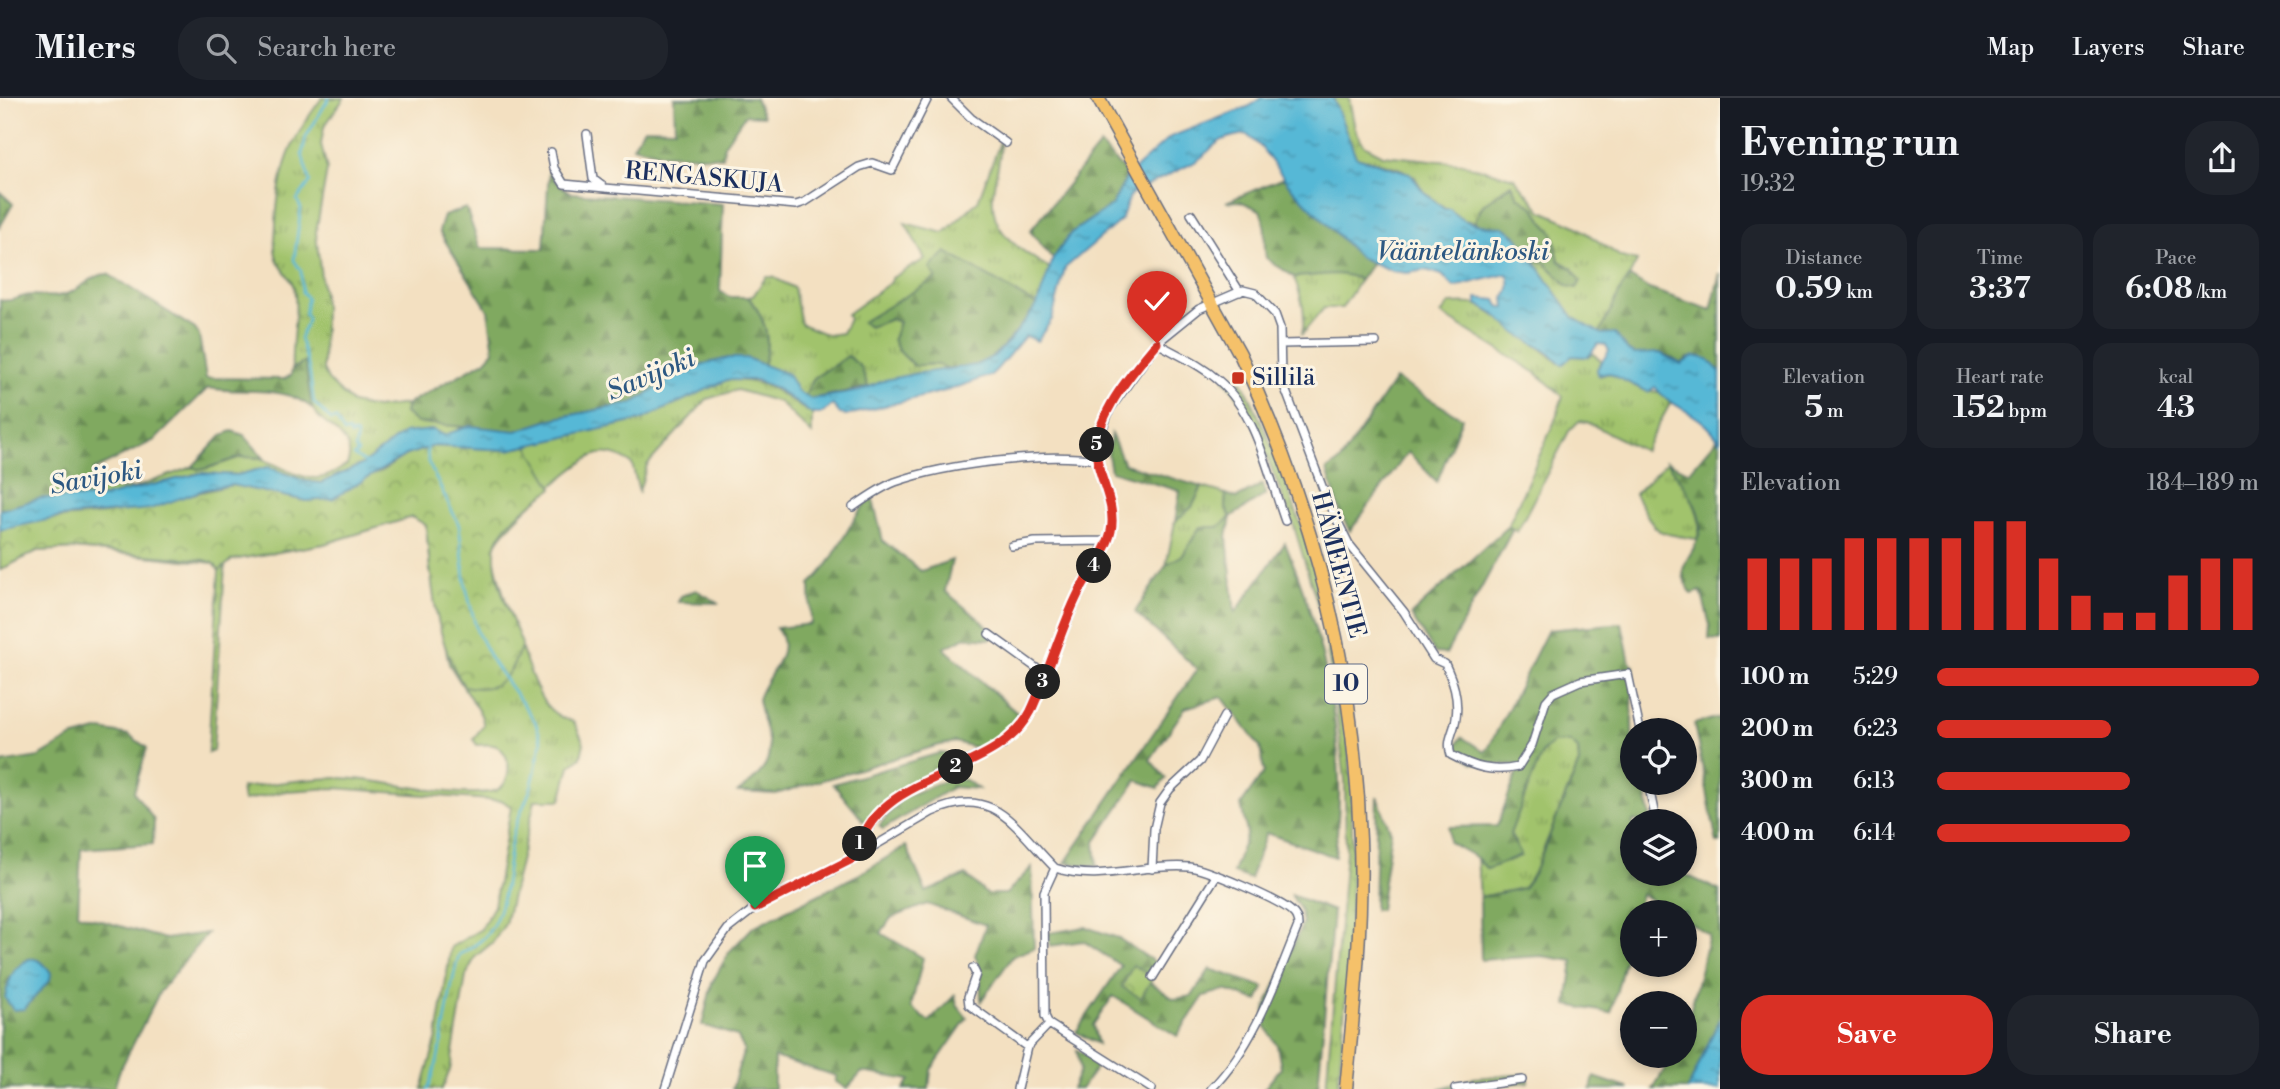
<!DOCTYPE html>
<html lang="en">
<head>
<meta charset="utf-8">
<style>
  :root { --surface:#171b24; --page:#20242c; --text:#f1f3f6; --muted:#9ea1a6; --line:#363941; --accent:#d93025 }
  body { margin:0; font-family:"Libre Bodoni",serif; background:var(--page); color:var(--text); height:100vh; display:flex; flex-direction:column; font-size:26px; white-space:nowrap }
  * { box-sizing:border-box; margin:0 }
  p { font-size:23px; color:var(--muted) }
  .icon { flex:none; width:38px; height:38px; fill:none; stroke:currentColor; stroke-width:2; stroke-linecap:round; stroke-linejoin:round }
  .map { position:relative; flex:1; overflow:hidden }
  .side { display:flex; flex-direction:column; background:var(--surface); width:560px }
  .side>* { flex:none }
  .controls { position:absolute; left:1620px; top:620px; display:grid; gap:14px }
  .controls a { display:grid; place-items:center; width:77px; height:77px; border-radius:50%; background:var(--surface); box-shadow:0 4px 10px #0003; font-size:35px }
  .pin { position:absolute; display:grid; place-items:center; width:60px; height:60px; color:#fff; margin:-72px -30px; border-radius:50% 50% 50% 0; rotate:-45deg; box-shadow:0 0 7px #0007 }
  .pin .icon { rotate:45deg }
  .km { position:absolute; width:35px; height:35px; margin:-18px; border-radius:50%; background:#222; color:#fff; font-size:19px; line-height:35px; text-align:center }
  .round { display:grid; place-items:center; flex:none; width:74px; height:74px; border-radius:28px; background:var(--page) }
  .summary { display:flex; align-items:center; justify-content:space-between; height:119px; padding:0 21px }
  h1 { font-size:38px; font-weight:700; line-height:52px }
  .figures { display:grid; grid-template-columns:repeat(3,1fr); gap:10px; height:119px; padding:7px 21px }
  .figures div { display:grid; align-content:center; border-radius:18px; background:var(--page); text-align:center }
  .figures b { font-size:30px; font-weight:700 }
  .figures small { font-size:19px; font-weight:400 }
  .figures p { font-size:19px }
  .chart { height:196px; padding:14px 21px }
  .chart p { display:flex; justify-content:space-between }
  .chart svg { width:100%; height:126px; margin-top:7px; stroke:var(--accent); stroke-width:6 }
  .action { display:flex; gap:14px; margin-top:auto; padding:14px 21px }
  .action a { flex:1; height:80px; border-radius:28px; background:var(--accent); color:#fff; font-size:28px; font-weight:700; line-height:80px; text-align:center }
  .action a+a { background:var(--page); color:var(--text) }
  ul { padding:0 21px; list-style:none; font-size:23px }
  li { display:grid; grid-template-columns:112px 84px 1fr; align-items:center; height:52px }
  li i { height:18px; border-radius:9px; background:var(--accent) }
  header { display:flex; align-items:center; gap:42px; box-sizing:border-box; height:98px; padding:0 35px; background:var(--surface); border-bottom:2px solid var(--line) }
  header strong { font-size:33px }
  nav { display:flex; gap:38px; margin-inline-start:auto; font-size:24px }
  .search { width:490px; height:63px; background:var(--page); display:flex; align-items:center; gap:18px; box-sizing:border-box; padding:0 24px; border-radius:28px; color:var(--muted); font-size:26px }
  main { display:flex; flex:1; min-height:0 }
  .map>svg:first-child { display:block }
  .grass { fill:url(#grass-tufts); stroke:#5e7965; stroke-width:2 }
  .forest { fill:url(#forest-firs); stroke:#4e6c5f; stroke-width:2 }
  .park { fill:url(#park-crowns); stroke:#5e7965; stroke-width:2 }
  .water { fill:url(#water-ripples); stroke:#39749a; stroke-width:2 }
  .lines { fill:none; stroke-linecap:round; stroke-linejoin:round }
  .stream { stroke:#57b8d6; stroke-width:2.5 }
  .street-casing { stroke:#676d81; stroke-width:10 }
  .highway-casing { stroke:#676d81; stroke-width:15 }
  .street { stroke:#fff; stroke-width:7 }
  .highway { stroke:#f5c16b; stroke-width:12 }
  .route-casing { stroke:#fff; stroke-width:14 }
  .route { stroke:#d93025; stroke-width:9 }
  .poi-dot { fill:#c8321e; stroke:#fcf5e5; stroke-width:2.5 }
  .labels { text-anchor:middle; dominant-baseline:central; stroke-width:6; stroke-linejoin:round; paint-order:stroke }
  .shield { fill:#fcf5e5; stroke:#5e6a86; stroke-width:2 }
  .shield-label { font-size:23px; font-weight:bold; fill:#1b2f5e }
  .street-label { font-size:24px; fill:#1b2f5e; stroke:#fcf5e5 }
  .poi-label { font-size:24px; fill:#1b2f5e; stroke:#fcf5e5; text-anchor:start }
  .water-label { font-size:26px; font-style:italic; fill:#2d5882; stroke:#fcf5e5 }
</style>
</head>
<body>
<header>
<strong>Milers</strong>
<div class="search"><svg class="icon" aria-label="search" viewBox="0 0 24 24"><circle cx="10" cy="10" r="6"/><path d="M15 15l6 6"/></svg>Search here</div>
<nav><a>Map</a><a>Layers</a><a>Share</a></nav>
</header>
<main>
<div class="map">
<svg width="1720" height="991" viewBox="0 0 1720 991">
  <defs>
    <pattern id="grass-tufts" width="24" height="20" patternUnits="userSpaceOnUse" patternTransform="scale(1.75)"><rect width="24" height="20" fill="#a1c36c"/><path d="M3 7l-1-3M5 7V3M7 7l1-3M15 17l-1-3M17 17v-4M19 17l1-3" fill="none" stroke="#829f5c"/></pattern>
    <pattern id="forest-firs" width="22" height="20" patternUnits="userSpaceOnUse" patternTransform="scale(1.75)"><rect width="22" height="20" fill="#80a960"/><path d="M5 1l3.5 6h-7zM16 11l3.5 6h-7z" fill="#688a52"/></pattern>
    <pattern id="park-crowns" width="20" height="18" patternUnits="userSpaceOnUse" patternTransform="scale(1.75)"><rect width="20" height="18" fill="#a1c36c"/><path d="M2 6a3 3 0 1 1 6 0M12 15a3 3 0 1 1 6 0" fill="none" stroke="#829f5c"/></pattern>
    <pattern id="water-ripples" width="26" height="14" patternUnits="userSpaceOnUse" patternTransform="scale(1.75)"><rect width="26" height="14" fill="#57b8d6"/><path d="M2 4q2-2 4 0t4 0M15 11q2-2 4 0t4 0" fill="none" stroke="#4796b1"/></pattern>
  </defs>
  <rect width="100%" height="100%" fill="#fcf5e5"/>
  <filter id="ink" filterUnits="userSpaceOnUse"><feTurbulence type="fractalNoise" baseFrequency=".0143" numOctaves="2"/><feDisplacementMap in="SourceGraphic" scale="14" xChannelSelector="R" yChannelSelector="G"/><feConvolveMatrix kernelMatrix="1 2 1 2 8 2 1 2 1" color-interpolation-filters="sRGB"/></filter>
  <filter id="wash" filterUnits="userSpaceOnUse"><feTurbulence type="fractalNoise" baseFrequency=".00686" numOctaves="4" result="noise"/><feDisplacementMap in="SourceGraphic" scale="28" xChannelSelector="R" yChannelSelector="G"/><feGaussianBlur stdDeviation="1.57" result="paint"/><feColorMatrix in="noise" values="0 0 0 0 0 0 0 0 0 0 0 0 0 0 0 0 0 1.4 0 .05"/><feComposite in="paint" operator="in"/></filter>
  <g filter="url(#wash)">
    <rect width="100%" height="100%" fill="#f3e0c1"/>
    <path class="grass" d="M322,0H344L324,29L321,46L327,72L316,134L324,207L323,271L328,282L352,305L376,310L407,306L405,315L436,326L463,328L454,335L443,337L433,332L404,335L363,366L321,385L305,383L268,369L237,377L201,375L100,400L95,392L134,390L192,369C209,375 223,363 239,360C269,353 294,386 323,379C332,377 340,371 347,367C359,338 320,329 312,309C307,297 308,278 305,265L292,271C290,244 299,213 294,190C291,178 278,169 276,157C273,147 276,135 276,124C279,71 290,42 322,0Z
      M1333,0H1349L1355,31L1364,47L1383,57L1459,65L1514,80L1542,113L1576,128L1621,159L1637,163L1600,235L1574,220L1534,163H1544L1568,188L1572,170L1559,163L1553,134L1543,124L1536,111L1518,98L1510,86L1483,107L1474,124L1459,121L1450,111H1445L1423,93L1415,79L1399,70L1356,59Z
      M1000,44C1002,59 996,73 994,88C986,134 1016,148 1050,171L1037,207L946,154L936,180L869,229L892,221L899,224L893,241L898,252L913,267H940L951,272L913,276L868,289L861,269L848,259L814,280L805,298L798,294L787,276L763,267C772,241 765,219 748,199L753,198L766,179H773L794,190L801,226L828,237L842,235L849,221L847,216L891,184L892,180L925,161L905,125L944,135L978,103Z
      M1332,175L1350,177L1360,182L1342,210H1324L1301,237C1308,218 1301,198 1294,179Z
      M1449,206C1457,206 1469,204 1477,207C1484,208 1555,260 1558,265L1572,258L1588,259L1593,256L1602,263L1597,271L1600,278L1609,275L1643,292L1659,294L1671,304L1644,353L1587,324L1579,323L1569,333L1517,434L1508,428L1554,325L1563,298L1536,275L1441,216Z
      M1231,276L1237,284L1242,283C1300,398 1345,556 1351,685C1355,788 1347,889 1338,991H1326L1346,754L1345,681L1333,585L1322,521L1293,425L1249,313L1224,281Z
      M726,282C775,282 774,295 812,316V336L779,304L737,292L707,301L647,367L639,393L632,366C621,358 607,352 593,358C574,366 497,433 494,452C492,469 533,589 544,604C552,615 561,620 574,624L584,645L581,659L570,668L561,702H535L505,826L493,844L475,859L466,878L450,972L442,991H422L437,939L451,849L481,831L494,808L511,709L503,703L335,690L286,693L243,703L241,690C273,686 306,680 338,680C381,680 454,702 494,693C514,688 513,651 493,647C488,646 482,647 477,647L473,641L484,627L481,617L449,566L430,473L426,427L412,419L324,446L232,462L225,468L213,653L208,655L219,473L214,465L75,451L37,453L0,472V432L278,395L508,352L641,322Z
      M1667,364C1682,385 1707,415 1697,441C1650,434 1659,437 1635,396Z
      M1202,389L1226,396L1225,409L1231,419L1218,429H1200L1183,457L1166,468L1175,424L1192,409Z
      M1571,644L1578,651L1579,665L1534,775L1523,790L1480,799L1477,760L1487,771L1521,758L1510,736C1517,717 1536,651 1553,645C1558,643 1566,644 1571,644Z
      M1528,976V984L1439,991L1473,980Z"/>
    <path class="forest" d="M674,0H755L763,18L745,17L724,47L723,59L664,56L633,48L644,30L675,31Z
      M1100,47L1128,77L1112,107L1071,135L1053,161L1030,133Z
      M549,70L555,83L571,95L723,106L720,193L729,199H748C765,219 772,241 763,267L746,260H729L705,266L669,282L633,305L556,320L516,333L417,325L405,315L407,306L485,263L494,253L488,212L439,133L444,118L466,110L480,150L544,151Z
      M1283,80L1359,159L1372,165L1360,182C1339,171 1317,179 1294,179L1266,160C1262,139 1269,135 1260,112L1240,103L1226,104Z
      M1512,86L1518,98L1536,111L1543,124L1553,134L1559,163L1572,170L1581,183L1577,190L1568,188L1544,164L1534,163L1517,139L1504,129L1487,131L1474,124L1483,107Z
      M0,94L13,106L0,129Z
      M946,154L1037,207C1016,233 991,275 952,272C950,272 943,268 941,268C933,265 922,267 914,268L898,252L893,241L899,224L891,221L869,229L862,224L936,180L930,170Z
      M1720,175V274L1700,258L1688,260L1681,266L1669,258L1634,256L1600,235L1622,189L1630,179L1649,191L1711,212Z
      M108,176L195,231L199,237L206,280L284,281L291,277L292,271L305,264L312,310C280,285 245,297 208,290L155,342L94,372L91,382L100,400H42L0,412V202C13,205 20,197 32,197C46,198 54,201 69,195C82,190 95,175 108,176Z
      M848,258L861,269L868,289L811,301L805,298L814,280Z
      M1395,281L1462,320L1437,384L1408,354L1350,433L1341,417L1327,372L1340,363Z
      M232,333L244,337L264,360L241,359L201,372L192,369L222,337Z
      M1111,336L1124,366L1202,389L1192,409L1175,424L1180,393L1111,373L1108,357Z
      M1718,340L1720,345V542L1709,541L1710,527L1701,493L1692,496C1670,464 1695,463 1700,432C1704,412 1678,379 1667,364L1689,374Z
      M1263,386L1265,397L1231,419L1227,439L1235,515L1285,445C1317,521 1337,601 1339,684C1340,708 1337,734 1335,759L1266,735L1250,781L1233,775L1247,735L1241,707L1264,674L1260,649L1222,599L1185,610L1150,662L1166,680L1158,690L1137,682L1095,744L1097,768L1065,765L1197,571L1135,514L1167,466L1183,457L1200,429H1218L1231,419L1225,409L1226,396L1237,400Z
      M872,398L883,443L921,473L952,462L945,493L996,535L990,541L966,539L944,550L1018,616L998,642L982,651L955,644L936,648L776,696L738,694C787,661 765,643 758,601C766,576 796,554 776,530L811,526L810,486C838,462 846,425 872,398Z
      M1508,428L1513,431L1446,556L1435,555L1411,517Z
      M696,492L719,505L678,504L681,498Z
      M1622,525L1630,565L1634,568C1630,609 1633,643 1633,684H1644L1651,723H1633V775H1682L1720,793V920L1688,991H1653L1673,957H1685V935L1709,837L1685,822V814H1672L1641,796L1637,814H1633V830L1611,915L1567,907L1573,863L1542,858L1481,862L1480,799L1523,790L1534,775L1579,665L1578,651L1570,644L1553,645L1543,653L1510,736L1521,757L1487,771L1477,760L1449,744V729L1497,728L1520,667L1473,665L1458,653L1457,646L1462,639L1485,654L1489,649L1548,532Z
      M1720,619V745H1717L1694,626Z
      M101,632L129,637L147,650L134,694L154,722L153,746L81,751L78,816L165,841L207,835L159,895L119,974L114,991H0V665L39,659L71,640Z
      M940,655L968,659L892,699L867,727L833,686Z
      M950,681L966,682L978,691L953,689L883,731L879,728L903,699Z
      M1377,698L1391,734L1380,812H1374Z
      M906,748L926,794L966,777L986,796H1006L1032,769L1034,850L1013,858L981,903L980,870L975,857L986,827L927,806L891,820L881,835L923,860L911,909L929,924L955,897L957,907L967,920L931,972L929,991H904L910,982L862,974L847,991L835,983L837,978L774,959V991H732L744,951L737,938L702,927L712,885L729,854L753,829L858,777Z
      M1291,797L1333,813L1318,991H1264L1281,970L1277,947L1264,926L1265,911L1303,825L1300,811Z
      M1086,829L1118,840L1156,865L1147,882L1174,901L1192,898L1210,871L1264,889L1258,903L1225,892L1204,898L1177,938L1113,898L1093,927L1098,946L1076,934L1121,868L1083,843L1050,848L1048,835Z
      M1077,952L1099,965L1081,991H1072L1080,972Z
      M1594,979L1630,991H1591Z"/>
    <path class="park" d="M434,348L508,352L528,348L553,390C535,404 508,420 498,441C486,467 512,520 522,546C511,576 501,597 464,588C434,542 431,481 426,427L412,419L324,446L232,462L219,473L214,465L205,462L75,451L37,453L0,472V432L39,422L106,416L232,387L307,403L380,374L406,357Z
      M1133,867L1153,879L1141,900L1122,889Z"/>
    <path class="water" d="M1261,0H1333L1356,59L1410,75L1423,93L1444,111H1450C1463,128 1485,128 1504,129L1517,139L1574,220L1602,236L1615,235L1628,253L1634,256L1660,255L1681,266L1694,258L1708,261L1720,274V345C1703,313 1673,313 1655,289L1648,294L1609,275L1598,277L1597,271L1609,253L1606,247L1598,246L1588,259L1572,258L1562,267L1550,255L1517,236L1494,216L1477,206V200L1496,202L1499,208L1505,210L1504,200C1510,195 1511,182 1507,176L1454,189L1442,177L1426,172L1407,175L1392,173L1359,159L1289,87L1261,49L1246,36C1206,41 1216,55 1189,67C1169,77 1149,86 1130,97L1121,122L1065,170L1052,221L1037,243L1025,238L992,277L949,292L848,317L840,316L833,307L820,316H812L777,291L756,282H727L641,322L508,352L434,348L406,357L332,401L307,403L232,387L206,391L150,411L61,419L0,432V412L42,400H100L201,375L237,377L268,369L305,383L321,385L363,366L404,335L433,332L444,337L470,328L516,333L556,320L633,305L669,282L705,266L729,260H746L788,276L798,294L811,301L860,293L885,282L913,276L976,267L994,258L1009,243L1037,207L1053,161L1071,135L1112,107L1128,77L1170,39L1250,8Z
      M29,861C39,859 46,868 51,875L50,882L24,911L13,912L5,900C9,881 12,870 29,861Z
      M1720,920V991H1688Z"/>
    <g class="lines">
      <path class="stream" d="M329,0L306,39L302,56L310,84L297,102L301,110L294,162L301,173L302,194L307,200L305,217L308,221L300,240L309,270L314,305L331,322L336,321L344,335L348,333L351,338L352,335L357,337L355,351L358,354L354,358L366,365
        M427,348L428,364L459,427L466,489L477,534L492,563L535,623L542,644C537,659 536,672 532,686C528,702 517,719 513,736C505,768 508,807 488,835C480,846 469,850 459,857C446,901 445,949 428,991"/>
    </g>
  </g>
  <g filter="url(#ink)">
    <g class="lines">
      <g class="street-casing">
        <path id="street" d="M951,0L971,20L1006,45
          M587,36L593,81L605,90L796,107L805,104L859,69L872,65L892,72L928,0
          M551,54L554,70L564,86L605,90
          M1191,116L1240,194
          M1157,245C1178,257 1200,266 1218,282C1257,315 1268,376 1285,423
          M1281,246L1376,244
          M853,409C866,400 880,390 895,384C946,366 1043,354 1097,362
          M1012,448L1035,444L1107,443
          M989,536L1046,577
          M1648,684L1656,723
          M858,758C866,698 955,671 1002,647L1015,635L1029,616L1079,494L1111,434L1113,420L1097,362V346L1110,311L1157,245L1199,211L1243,192L1255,195L1275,216L1280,230L1281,280L1328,404L1349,446L1404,514L1434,561L1445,566C1453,583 1459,600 1456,620C1454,635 1446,642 1451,657C1474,669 1492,675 1518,669L1532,647L1546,603L1553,595L1580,583L1628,576L1640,632
          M1055,770L1044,794L1045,918L1049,926L1152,991
          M1152,771L1154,731L1160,705L1170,691L1200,663L1224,618
          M973,870L976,876L968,899L969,907L1027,949
          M1153,879L1216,778
          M665,991L705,863L728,831L755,810L830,774L932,714C994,685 1015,730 1055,770C1100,785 1144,765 1189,769C1204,770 1282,803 1292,814C1297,818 1298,822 1298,828C1276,883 1254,948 1211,991
          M1017,991L1027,949L1049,926
          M1455,991L1522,982"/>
      </g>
      <g class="highway-casing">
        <path id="highway" d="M1098,0L1240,256C1312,409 1355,573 1360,742C1363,825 1354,908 1346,991"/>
      </g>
      <use href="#street" class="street"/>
      <use href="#highway" class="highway"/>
    </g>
  </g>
  <g class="lines" filter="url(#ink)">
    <g class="route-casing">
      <path id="route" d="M755,810L858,758C869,673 997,681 1031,613C1049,574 1060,532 1079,494C1089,474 1106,455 1111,433C1116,411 1103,387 1098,366C1088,323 1132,275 1157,245"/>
    </g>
    <use href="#route" class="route"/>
  </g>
  <rect class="poi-dot" x="1231" y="273" width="14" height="14" rx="3.5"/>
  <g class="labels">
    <rect class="shield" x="1325" y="566.5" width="42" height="39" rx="5"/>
    <g class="shield-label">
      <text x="1346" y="586">10</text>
    </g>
    <g class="street-label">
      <text transform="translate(704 80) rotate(5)">RENGASKUJA</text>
      <text transform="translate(1338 467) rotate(75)">HÄMEENTIE</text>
    </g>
    <g class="poi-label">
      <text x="1252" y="280">Sillilä</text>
    </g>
    <g class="water-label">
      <text x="1463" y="154">Vääntelänkoski</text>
      <text transform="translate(651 277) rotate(-23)">Savijoki</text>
      <text transform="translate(96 380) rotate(-10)">Savijoki</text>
    </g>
  </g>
</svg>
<div class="controls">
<a><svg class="icon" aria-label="locate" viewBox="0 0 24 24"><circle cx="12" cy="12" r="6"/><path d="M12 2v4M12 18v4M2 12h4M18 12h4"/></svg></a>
<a><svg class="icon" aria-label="layers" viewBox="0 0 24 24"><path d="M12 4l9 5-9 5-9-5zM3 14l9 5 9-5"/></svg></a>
<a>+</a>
<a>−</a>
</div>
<div class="pin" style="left:755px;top:810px;background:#1e9e55"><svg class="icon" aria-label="arrive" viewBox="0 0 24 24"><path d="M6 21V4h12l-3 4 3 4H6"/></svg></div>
<div class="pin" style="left:1157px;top:245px;background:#d93025"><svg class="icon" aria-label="check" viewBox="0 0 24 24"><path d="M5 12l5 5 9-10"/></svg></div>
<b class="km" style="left:860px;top:746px">1</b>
<b class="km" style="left:956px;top:669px">2</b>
<b class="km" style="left:1043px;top:584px">3</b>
<b class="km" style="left:1094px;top:468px">4</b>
<b class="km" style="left:1097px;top:347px">5</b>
</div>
<section class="side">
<div class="summary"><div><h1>Evening run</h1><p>19:32</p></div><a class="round"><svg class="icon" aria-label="share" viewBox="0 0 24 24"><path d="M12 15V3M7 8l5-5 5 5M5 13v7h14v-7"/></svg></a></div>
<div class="figures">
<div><p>Distance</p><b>0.59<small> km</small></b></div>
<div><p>Time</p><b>3:37</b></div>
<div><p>Pace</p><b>6:08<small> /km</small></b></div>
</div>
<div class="figures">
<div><p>Elevation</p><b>5<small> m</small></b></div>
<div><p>Heart rate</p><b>152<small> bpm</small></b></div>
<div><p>kcal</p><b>43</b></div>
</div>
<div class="chart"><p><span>Elevation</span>184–189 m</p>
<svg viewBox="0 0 160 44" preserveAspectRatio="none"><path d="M5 44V19M15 44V19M25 44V19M35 44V12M45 44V12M55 44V12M65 44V12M75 44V6M85 44V6M95 44V19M105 44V32M115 44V38M125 44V38M135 44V25M145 44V19M155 44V19"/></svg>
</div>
<ul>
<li><b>100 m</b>5:29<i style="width:100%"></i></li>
<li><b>200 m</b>6:23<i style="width:54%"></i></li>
<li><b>300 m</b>6:13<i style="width:60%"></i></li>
<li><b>400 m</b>6:14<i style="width:60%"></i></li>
</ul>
<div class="action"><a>Save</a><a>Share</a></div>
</section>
</main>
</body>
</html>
